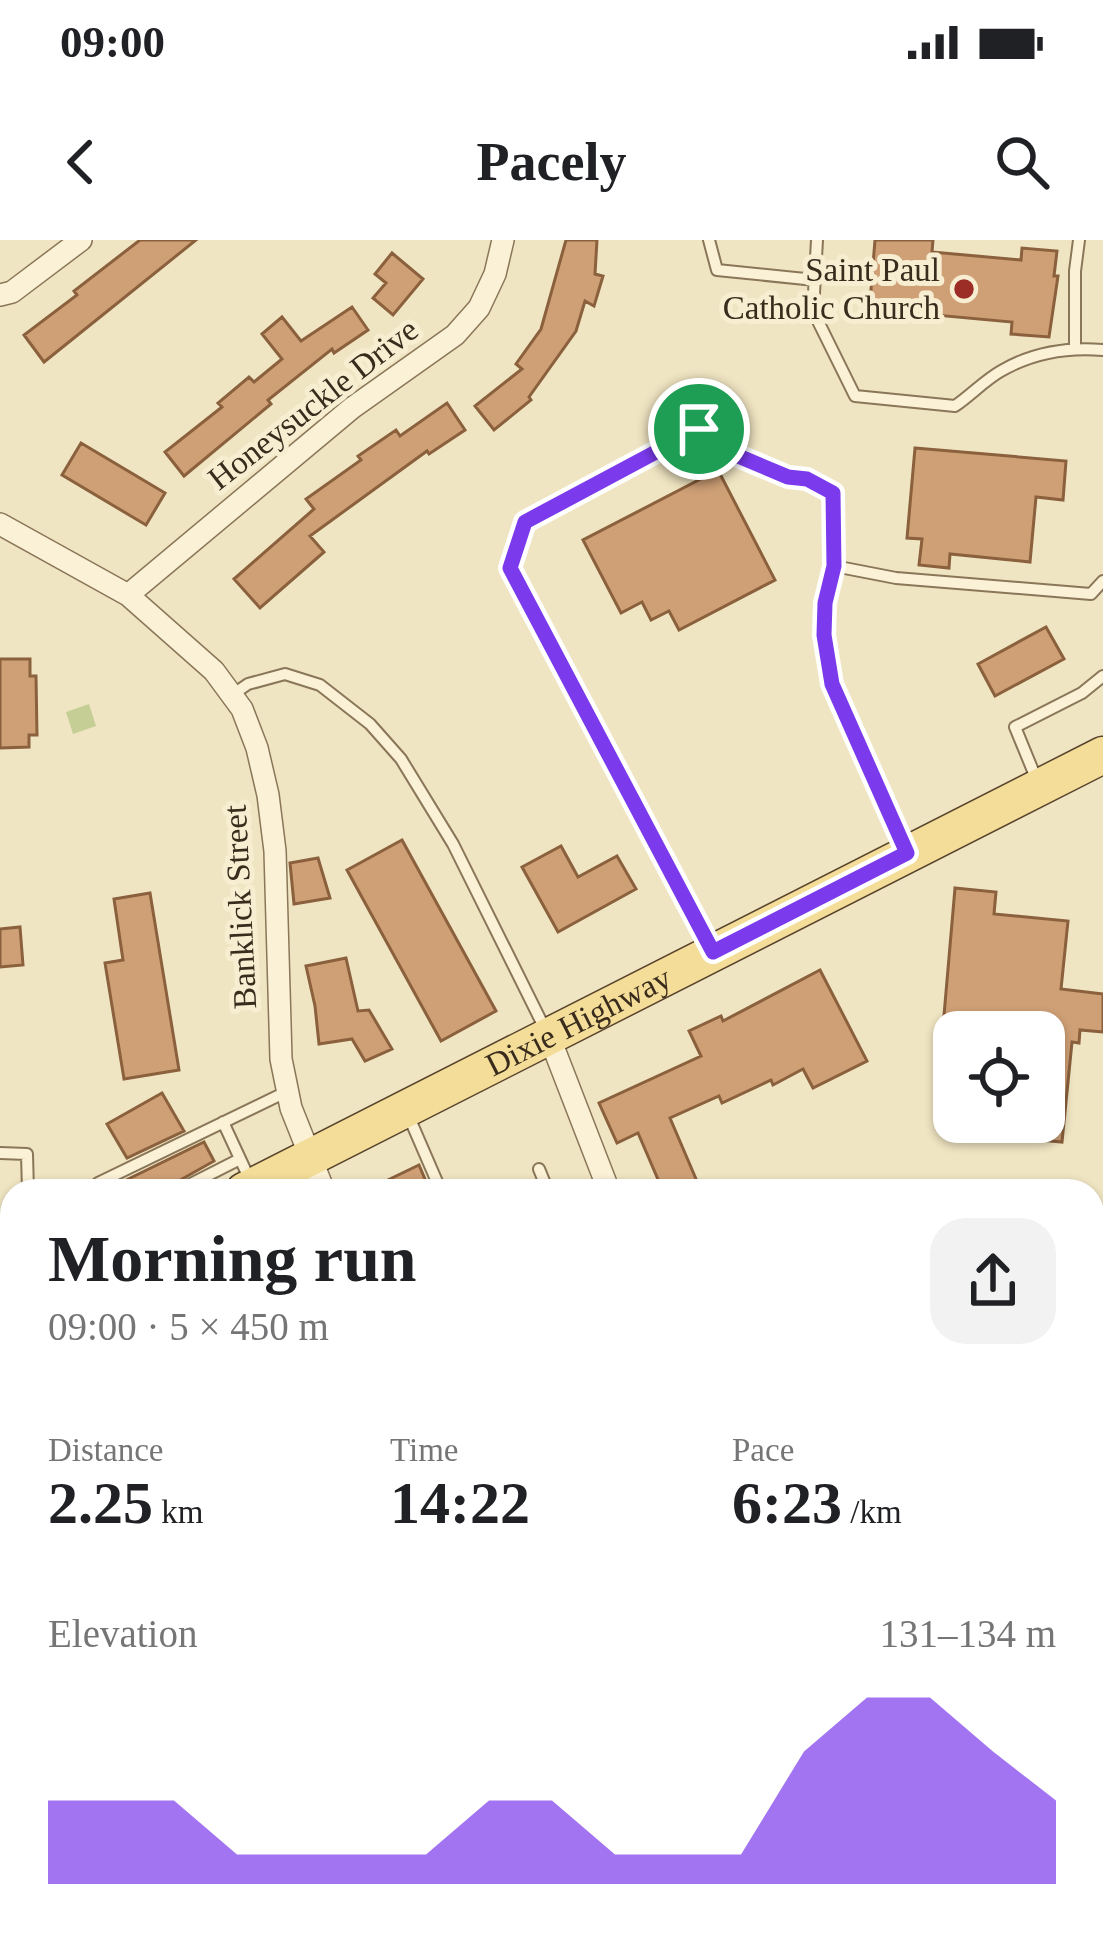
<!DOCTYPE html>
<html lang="en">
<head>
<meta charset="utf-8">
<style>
  :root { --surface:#fff; --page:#f2f2f2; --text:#202124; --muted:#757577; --accent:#7c3aed }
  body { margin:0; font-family:Georgia,serif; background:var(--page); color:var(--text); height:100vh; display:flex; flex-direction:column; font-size:45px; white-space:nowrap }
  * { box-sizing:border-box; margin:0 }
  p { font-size:39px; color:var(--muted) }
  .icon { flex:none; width:66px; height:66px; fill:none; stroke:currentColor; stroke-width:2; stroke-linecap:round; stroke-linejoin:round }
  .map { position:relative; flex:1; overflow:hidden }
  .details { position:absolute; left:0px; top:939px; width:1104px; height:771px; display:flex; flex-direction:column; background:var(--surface); border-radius:36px 36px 0 0; box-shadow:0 3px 9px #0004 }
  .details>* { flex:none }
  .controls { position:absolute; left:933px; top:771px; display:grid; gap:24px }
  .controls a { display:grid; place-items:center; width:132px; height:132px; border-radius:24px; background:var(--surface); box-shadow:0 3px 9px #0004; font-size:60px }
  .pin { position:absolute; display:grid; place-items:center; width:102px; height:102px; color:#fff; margin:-51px; border:6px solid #fff; border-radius:50%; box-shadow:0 3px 12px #0007 }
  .round { display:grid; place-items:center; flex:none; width:126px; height:126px; border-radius:36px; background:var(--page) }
  .headline { display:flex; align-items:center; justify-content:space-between; height:204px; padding:0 48px }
  h1 { font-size:66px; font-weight:800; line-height:90px }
  .metrics { display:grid; grid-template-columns:repeat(3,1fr); gap:18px; height:204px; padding:12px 48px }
  .metrics div { display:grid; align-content:center }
  .metrics b { font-size:60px; font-weight:800 }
  .metrics small { font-size:33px; font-weight:400 }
  .metrics p { font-size:33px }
  .chart { height:336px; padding:24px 48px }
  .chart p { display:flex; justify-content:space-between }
  .chart svg { width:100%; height:216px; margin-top:12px; fill:var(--accent); opacity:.7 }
  .status { display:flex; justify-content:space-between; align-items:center; height:84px; padding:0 60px; background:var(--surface); direction:ltr }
  .status svg { height:33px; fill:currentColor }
  header { display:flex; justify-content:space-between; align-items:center; height:156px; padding:0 48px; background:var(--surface); font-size:54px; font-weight:800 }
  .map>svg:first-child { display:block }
  .green { fill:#c4ce95 }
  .building { fill:#cfa076; stroke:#8a603d; stroke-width:3 }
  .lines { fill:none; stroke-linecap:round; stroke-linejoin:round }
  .lane-casing { stroke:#8a7658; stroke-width:14 }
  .street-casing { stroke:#8a7658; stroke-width:24 }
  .secondary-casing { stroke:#6c573c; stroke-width:33 }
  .primary-casing { stroke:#58432d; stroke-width:39 }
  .lane { stroke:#faf1d6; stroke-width:10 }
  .street { stroke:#faf1d6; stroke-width:21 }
  .secondary { stroke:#faf1d6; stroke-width:30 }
  .primary { stroke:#f4dd98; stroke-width:36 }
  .route-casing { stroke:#fff; stroke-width:24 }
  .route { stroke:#7c3aed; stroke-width:15 }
  .poi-dot { fill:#9b2c26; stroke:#f7eed2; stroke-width:4.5 }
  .labels { text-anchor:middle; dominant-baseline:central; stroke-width:10; stroke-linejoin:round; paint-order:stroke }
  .poi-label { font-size:33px; fill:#392c1d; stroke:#f7eed2; text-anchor:end }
  .street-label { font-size:33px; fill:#392c1d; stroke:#f7eed2 }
</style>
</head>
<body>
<div class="status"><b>09:00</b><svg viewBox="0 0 49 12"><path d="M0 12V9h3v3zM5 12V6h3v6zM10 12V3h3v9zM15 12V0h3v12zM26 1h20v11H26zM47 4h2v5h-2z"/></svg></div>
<header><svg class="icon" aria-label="back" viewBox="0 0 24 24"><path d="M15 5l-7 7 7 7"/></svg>Pacely<svg class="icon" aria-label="search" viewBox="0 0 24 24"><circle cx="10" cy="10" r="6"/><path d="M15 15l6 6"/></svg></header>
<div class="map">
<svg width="1103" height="1709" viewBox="0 0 1103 1709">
  <rect width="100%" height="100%" fill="#f0e5c2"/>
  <path class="green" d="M89,464L96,486L73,494L66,472Z"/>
  <path class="building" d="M140,0H196L44,122L24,95L77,55L74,51Z
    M566,0H597L595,34L603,36L594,66L585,61L576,91L529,157L531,160L494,190L475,166L522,129L516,124L541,89Z
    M875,0H933L932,12L1021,20L1022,8L1057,11L1054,36H1058L1049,97L1011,94L1012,82L891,71L892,64L870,62Z
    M392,13L423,39L393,75L373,58L386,43L375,34Z
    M352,67L368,90L334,113L332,109L268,160L271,164L184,236L165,212L222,167L218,163L249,137L254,142L282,119L262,94L282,77L301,101Z
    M447,163L465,190L429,214L427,211L310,296L324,312L260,368L234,339L314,269L306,259L361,220L358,216L396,190L400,196Z
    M81,203L165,253L146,285L62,235Z
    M915,208L1066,221L1063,260L1036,257L1030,322L950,314L949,328L919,325L922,299L907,298Z
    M718,230L775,340L679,390L669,371L651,380L642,362L621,373L583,300Z
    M1046,387L1064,419L995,456L978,424Z
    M0,419H30V436H36L37,495H29V507L0,508Z
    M402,600L496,771L441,801L347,630Z
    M561,606L578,637L617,616L636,649L558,692L522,627Z
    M318,618L330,658L294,664L290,623Z
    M955,648L996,652L994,674L1068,681L1061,749L1103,754V792L1080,790L1079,803L1072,802L1062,902L977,894L978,882H1044V792H973L971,789L943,787Z
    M150,653L179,830L124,839L105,723L123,720L114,659Z
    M20,687L23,725L0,727V689Z
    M346,718L358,771L369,770L392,809L365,821L352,799L319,804L315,766L306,726Z
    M820,730L867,821L813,848L803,829L773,845L771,840L722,863L719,856L670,878L699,946L688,951H663L638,893L617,903L599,863L701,816L689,791L721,776L723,781Z
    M162,853L184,891L127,918L107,884Z
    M204,902L214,921L168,947L160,951H111L110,948Z
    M419,925L430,951H365Z"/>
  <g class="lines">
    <g class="lane-casing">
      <path id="lane" d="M709,0L717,30L815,40
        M817,0L813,71L855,156L955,166C971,155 985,140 1001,131C1032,113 1068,107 1103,110
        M1075,107V31L1079,0
        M834,326L896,338L1091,354L1103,341
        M232,455L248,444L285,434L320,445L370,484L401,519L453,604L547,793
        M1038,543L1015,487L1082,453L1103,436
        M712,709L510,328L525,282L699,189L711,205L788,237L807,239L833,252L834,326L825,363L824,395L832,444L904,606
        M409,877L441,951
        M223,882L249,938
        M0,913L27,914L28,951
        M539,929L548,951
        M101,951L98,943L288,851
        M177,951L240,919
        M1092,1305L1103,1319
        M1092,1467L1103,1457
        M1092,1601L1103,1595
        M112,1698V1709
        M229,1698V1709
        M405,1698L408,1709
        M838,1698L843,1709
        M583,1709L586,1698
        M974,1709L991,1698"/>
    </g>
    <g class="street-casing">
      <path id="street" d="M0,55L12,52L81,0
        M0,284L128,355L214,431L242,469L257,508L268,555L275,611L281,819L291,868L324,951
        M128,355L352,168L455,95L479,68L495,34L503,0
        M549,796L609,951
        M305,1698L308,1709"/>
    </g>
    <g class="secondary-casing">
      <path id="secondary" d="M1092,1213L1103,1181
        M1092,1235L1103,1241
        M0,1646L12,1645
        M1064,1698L1070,1709"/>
    </g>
    <g class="primary-casing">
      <g id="primary">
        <path id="s1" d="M244,951L1103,515"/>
        <path d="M0,1076L12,1070"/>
      </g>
    </g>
    <use href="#lane" class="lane"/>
    <use href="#street" class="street"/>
    <use href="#secondary" class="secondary"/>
    <use href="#primary" class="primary"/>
  </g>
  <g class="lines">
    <g class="route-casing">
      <path id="route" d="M699,189L712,205L788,237L807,239L833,253L834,326L825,363L824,395L832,444L907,613L713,712L510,328L525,282Z"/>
    </g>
    <use href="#route" class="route"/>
  </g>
  <circle class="poi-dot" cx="964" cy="49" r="12"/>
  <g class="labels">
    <g class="poi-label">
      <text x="940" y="30">Saint Paul<tspan x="940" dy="38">Catholic Church</tspan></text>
    </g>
    <g class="street-label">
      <text transform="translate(313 164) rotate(-38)">Honeysuckle Drive</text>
      <text transform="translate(240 667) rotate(-93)">Banklick Street</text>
      <text stroke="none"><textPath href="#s1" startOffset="375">Dixie Highway</textPath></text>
    </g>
  </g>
</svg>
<div class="controls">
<a><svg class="icon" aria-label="locate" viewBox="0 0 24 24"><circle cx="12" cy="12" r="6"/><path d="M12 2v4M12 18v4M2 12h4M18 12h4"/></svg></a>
</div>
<div class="pin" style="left:699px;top:189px;background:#1e9e55"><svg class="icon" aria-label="arrive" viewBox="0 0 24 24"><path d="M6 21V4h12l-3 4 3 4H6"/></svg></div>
<section class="details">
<div class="headline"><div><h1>Morning run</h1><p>09:00 · 5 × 450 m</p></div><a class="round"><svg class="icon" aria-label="share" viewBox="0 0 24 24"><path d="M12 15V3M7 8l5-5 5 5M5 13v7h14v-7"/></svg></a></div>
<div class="metrics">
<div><p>Distance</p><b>2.25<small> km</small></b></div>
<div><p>Time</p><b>14:22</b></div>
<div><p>Pace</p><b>6:23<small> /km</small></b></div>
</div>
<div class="chart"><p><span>Elevation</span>131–134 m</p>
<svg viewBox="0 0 160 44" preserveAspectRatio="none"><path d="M0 44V27L10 27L20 27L30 38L40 38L50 38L60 38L70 27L80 27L90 38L100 38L110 38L120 17L130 6L140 6L150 17L160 27V44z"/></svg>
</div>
</section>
</div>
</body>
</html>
